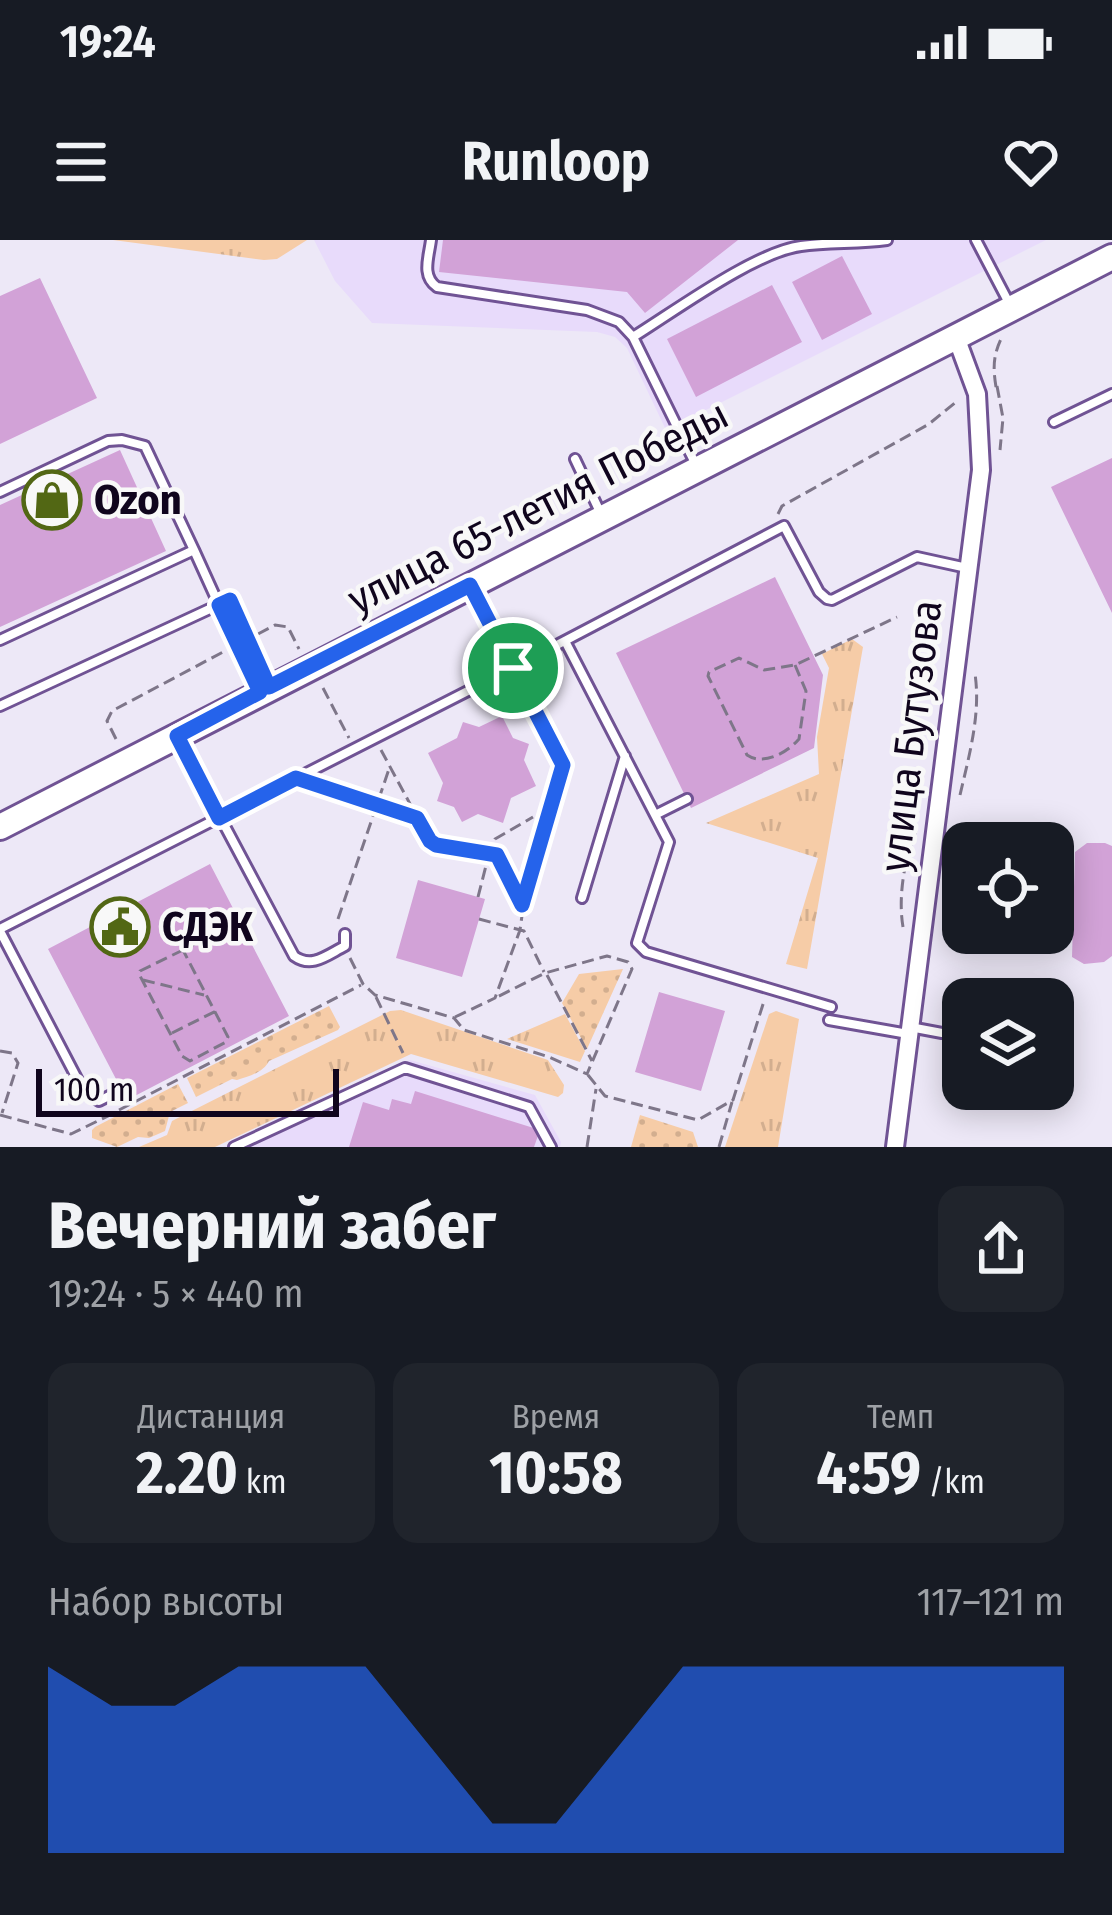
<!DOCTYPE html>
<html lang="ru">
<head>
<meta charset="utf-8">
<style>
  :root { --surface:#171b24; --page:#20242c; --text:#f1f3f6; --muted:#9ea1a6; --accent:#2563eb }
  body { margin:0; font-family:"Fira Sans Condensed",sans-serif; background:var(--page); color:var(--text); height:100vh; display:flex; flex-direction:column; font-size:45px; white-space:nowrap }
  * { box-sizing:border-box; margin:0 }
  p { font-size:39px; color:var(--muted) }
  .icon { flex:none; width:66px; height:66px; fill:none; stroke:currentColor; stroke-width:2; stroke-linecap:round; stroke-linejoin:round }
  .map { position:relative; height:907px; overflow:hidden }
  .side { display:flex; flex-direction:column; background:var(--surface); flex:1 }
  .side>* { flex:none }
  .buttons { position:absolute; left:942px; top:582px; display:grid; gap:24px }
  .buttons a { display:grid; place-items:center; width:132px; height:132px; border-radius:24px; background:var(--surface); box-shadow:0 6px 30px #0003; font-size:60px }
  .scale { position:absolute; left:36px; bottom:30px; width:303px; box-sizing:border-box; padding-left:12px; border:6px solid #10051d; border-top:0; font-size:33px; line-height:42px; white-space:nowrap; color:#10051d; -webkit-text-stroke:9px #f8f8f8; paint-order:stroke }
  .pin { position:absolute; display:grid; place-items:center; width:102px; height:102px; color:#fff; margin:-51px; border:6px solid #fff; border-radius:50%; box-shadow:0 3px 12px #0007 }
  .round { display:grid; place-items:center; flex:none; width:126px; height:126px; border-radius:24px; background:var(--page) }
  .head { display:flex; align-items:center; justify-content:space-between; height:204px; padding:0 48px }
  h1 { font-size:66px; font-weight:700; line-height:90px }
  .metrics { display:grid; grid-template-columns:repeat(3,1fr); gap:18px; height:204px; padding:12px 48px }
  .metrics div { display:grid; align-content:center; border-radius:24px; background:var(--page); text-align:center }
  .metrics b { font-size:60px; font-weight:700 }
  .metrics small { font-size:33px; font-weight:400 }
  .metrics p { font-size:33px }
  .chart { height:336px; padding:24px 48px }
  .chart p { display:flex; justify-content:space-between }
  .chart svg { width:100%; height:216px; margin-top:12px; fill:var(--accent); opacity:.7 }
  .status { display:flex; justify-content:space-between; align-items:center; height:84px; padding:0 60px; background:var(--surface); direction:ltr }
  .status svg { height:33px; fill:currentColor }
  header { display:flex; justify-content:space-between; align-items:center; height:156px; padding:0 48px; background:var(--surface); font-size:54px; font-weight:700 }
  .map>svg:first-child { display:block }
  .built { fill:#e8dbfb }
  .grass { fill:url(#grass-tufts) }
  .park { fill:url(#park-dots) }
  .building { fill:#d2a2d7 }
  .lines { fill:none; stroke-linecap:round; stroke-linejoin:round }
  .service-casing { stroke:#705394; stroke-width:14 }
  .minor-casing { stroke:#705394; stroke-width:22 }
  .primary-casing { stroke:#705394; stroke-width:30 }
  .path { stroke:#7e7689; stroke-width:3; stroke-dasharray:12 6; stroke-linecap:butt }
  .service { stroke:#fff; stroke-width:8 }
  .minor { stroke:#fff; stroke-width:16 }
  .primary { stroke:#fff; stroke-width:24 }
  .route-casing { stroke:#fff; stroke-width:24 }
  .route { stroke:#2563eb; stroke-width:15 }
  .labels { text-anchor:middle; dominant-baseline:central; stroke-width:9; stroke-linejoin:round; paint-order:stroke }
  .poi-label { font-size:42px; font-weight:bold; fill:#10051d; stroke:#f8f8f8; text-anchor:start }
  .street-label { font-size:42px; fill:#10051d; stroke:#f8f8f8 }
</style>
</head>
<body>
<div class="status"><b>19:24</b><svg viewBox="0 0 49 12"><path d="M0 12V9h3v3zM5 12V6h3v6zM10 12V3h3v9zM15 12V0h3v12zM26 1h20v11H26zM47 4h2v5h-2z"/></svg></div>
<header><svg class="icon" aria-label="menu" viewBox="0 0 24 24"><path d="M4 6h16M4 12h16M4 18h16"/></svg>Runloop<svg class="icon" aria-label="heart" viewBox="0 0 24 24"><path d="M12 20l-8-8c-3-5 5-10 8-4 3-6 11-1 8 4z"/></svg></header>
<div class="map">
<svg width="1112" height="907" viewBox="0 0 1112 907">
  <defs>
    <pattern id="grass-tufts" width="24" height="20" patternUnits="userSpaceOnUse" patternTransform="scale(3)"><rect width="24" height="20" fill="#f6cca7"/><path d="M3 7l-1-3M5 7V3M7 7l1-3M15 17l-1-3M17 17v-4M19 17l1-3" fill="none" stroke="#d2ae8f"/></pattern>
    <pattern id="park-dots" width="8" height="8" patternUnits="userSpaceOnUse" patternTransform="scale(3)"><rect width="8" height="8" fill="#f6cca7"/><path d="M2 2h.1M6 6h.1" fill="none" stroke="#d2ae8f" stroke-width="1.8" stroke-linecap="round"/></pattern>
  </defs>
  <rect width="100%" height="100%" fill="#ede8f7"/>
  <path class="built" d="M314,0H1046L666,190L627,108L615,97L597,92L372,83L335,41Z
    M410,820L535,855L561,902L560,907H223Z"/>
  <path class="grass" d="M113,0H307L277,19L264,20Z
    M852,399L863,407L807,729L786,724L818,618L706,583L819,534L817,497L829,428L822,414Z
    M401,770L548,820L564,845L563,853L558,857L411,814L215,907H139L167,895L172,881L390,771Z
    M776,771L799,779L778,907H725L769,774Z
    M565,774L585,811L580,822L507,799Z"/>
  <path class="park" d="M623,729L587,809L562,763L579,734Z
    M329,766L340,787L338,790L269,821C264,832 248,837 237,840L232,839L196,857L187,838Z
    M178,844L188,863L170,872L165,891L149,898L138,897L117,907L92,898V890L95,887Z
    M640,875L693,892L698,907H631Z"/>
  <path class="building" d="M443,0H738L645,73L627,52L439,32Z
    M842,16L872,74L822,100L792,42Z
    M40,38L97,158L0,204V56Z
    M772,45L802,102L696,157L667,99Z
    M120,210L166,311L0,387V265Z
    M1112,218V373L1051,247Z
    M775,337L823,435L814,508L691,568L616,413Z
    M502,476L513,498L529,504L524,520L536,546L511,558L503,583L478,574L462,582L454,567L437,561L443,543L428,513L457,498L463,482L479,487Z
    M1087,603H1105L1112,606V716L1104,722L1084,724L1072,717L1075,612Z
    M210,624L289,776L127,860L48,709Z
    M418,640L485,659L462,737L396,718Z
    M659,752L725,771L701,851L635,832Z
    M415,851L540,890L534,907H349L363,862L389,870L392,859L411,864Z"/>
  <g class="lines">
    <g class="service-casing">
      <path id="service" d="M431,0C429,17 421,36 437,47L587,70L619,82L633,97C675,71 755,12 801,6C829,2 858,4 887,0
        M976,0L1009,63
        M633,97L696,225
        M1054,182L1112,154
        M575,219L600,272
        M0,252L108,201L122,200L145,206L194,310L0,400
        M194,310L258,451
        M565,401L669,602L637,703L646,712L831,767
        M0,466L229,360L269,446
        M178,498L294,716C312,729 327,715 345,706V694
        M655,575L687,559
        M529,640L563,525L513,428L784,286L819,352L827,359L832,360L917,317L967,328
        M582,658L625,516
        M0,689L513,428L472,348
        M0,691L83,850L99,861L121,850
        M829,780L908,794
        M910,787L942,793
        M234,907L405,828L529,867L551,907"/>
    </g>
    <g class="minor-casing">
      <path id="minor" d="M895,907L981,230L977,154L956,97"/>
    </g>
    <g class="primary-casing">
      <path id="primary" d="M0,587L1112,17"/>
    </g>
    <path class="path" d="M997,146L1003,178L1000,210
      M996,147C993,128 993,116 1001,99
      M778,274L782,266L929,184L956,162
      M258,394L275,385L288,387L299,409
      M795,425L806,451L799,499C787,513 763,526 747,515L708,436L709,432L739,418L764,430L795,425L897,377
      M323,448L349,498
      M116,499L107,481L112,471L223,412
      M381,510L430,601L436,605L497,615
      M316,544L416,577
      M960,555C969,516 981,474 975,434
      M478,657L489,614
      M521,664L492,605L495,599L533,577
      M338,679L389,529
      M479,679L524,691L544,732
      M240,681L255,672
      M903,687C898,658 904,619 916,591
      M183,710L140,731L139,734L182,816L190,821L226,802L228,797L183,710L202,700
      M350,718L363,744L375,755L454,778L464,790L549,817L587,834L632,729L628,722L607,716L545,733L495,758
      M547,735L592,821
      M143,740L204,755
      M376,757L403,813
      M455,777L495,758L520,690L525,654
      M172,793L216,771
      M0,811L12,813L18,823L2,873
      M588,835L605,856L698,880L733,860L764,761
      M119,870L361,745
      M0,875L71,894L116,872
      M587,907L596,849
      M719,907L732,862"/>
    <use href="#service" class="service"/>
    <use href="#minor" class="minor"/>
    <use href="#primary" class="primary"/>
  </g>
  <g class="lines">
    <g class="route-casing">
      <path id="route" d="M470,345L563,525L522,665L497,615L436,605L430,601L417,578L296,538L219,578L177,496L260,452L219,365L230,360L269,447Z"/>
    </g>
    <use href="#route" class="route"/>
  </g>
  <defs>
    <g id="shop-ring" transform="scale(3)"><circle r="9.5" fill="#f8f8f8" stroke="#526714" stroke-width="1.5"/><path d="M-5-2.5h2.3a2.7 3.5 0 0 1 5.4 0H5L5.5 6h-11ZM-1.5-2.5h3a1.5 2.3 0 0 0-3 0Z" fill="#526714"/></g>
    <g id="civic-ring" transform="scale(3)"><circle r="9.5" fill="#f8f8f8" stroke="#526714" stroke-width="1.5"/><path d="M-.6-6.5H3V-4.5H.6V-3L4-1V1h2V6H-6V1h2V-1L-.6-3ZM-1.2 2.5V6h2.4V2.5Z" fill="#526714"/></g>
  </defs>
  <g fill-rule="evenodd">
    <use href="#shop-ring" x="52" y="260"/>
    <use href="#civic-ring" x="120" y="687"/>
  </g>
  <g class="labels">
    <g class="poi-label">
      <text x="94" y="260">Ozon</text>
      <text x="162" y="687">СДЭК</text>
    </g>
    <g class="street-label">
      <text transform="translate(538 267) rotate(-27)">улица 65-летия Победы</text>
      <text transform="translate(911 496) rotate(-83)">улица Бутузова</text>
    </g>
  </g>
</svg>
<div class="buttons">
<a><svg class="icon" aria-label="locate" viewBox="0 0 24 24"><circle cx="12" cy="12" r="6"/><path d="M12 2v4M12 18v4M2 12h4M18 12h4"/></svg></a>
<a><svg class="icon" aria-label="layers" viewBox="0 0 24 24"><path d="M12 4l9 5-9 5-9-5zM3 14l9 5 9-5"/></svg></a>
</div>
<div class="scale">100 m</div>
<div class="pin" style="left:513px;top:428px;background:#1e9e55"><svg class="icon" aria-label="arrive" viewBox="0 0 24 24"><path d="M6 21V4h12l-3 4 3 4H6"/></svg></div>
</div>
<section class="side">
<div class="head"><div><h1>Вечерний забег</h1><p>19:24 · 5 × 440 m</p></div><a class="round"><svg class="icon" aria-label="share" viewBox="0 0 24 24"><path d="M12 15V3M7 8l5-5 5 5M5 13v7h14v-7"/></svg></a></div>
<div class="metrics">
<div><p>Дистанция</p><b>2.20<small> km</small></b></div>
<div><p>Время</p><b>10:58</b></div>
<div><p>Темп</p><b>4:59<small> /km</small></b></div>
</div>
<div class="chart"><p><span>Набор высоты</span>117–121 m</p>
<svg viewBox="0 0 160 44" preserveAspectRatio="none"><path d="M0 44V6L10 14L20 14L30 6L40 6L50 6L60 22L70 38L80 38L90 22L100 6L110 6L120 6L130 6L140 6L150 6L160 6V44z"/></svg>
</div>
</section>
</body>
</html>
